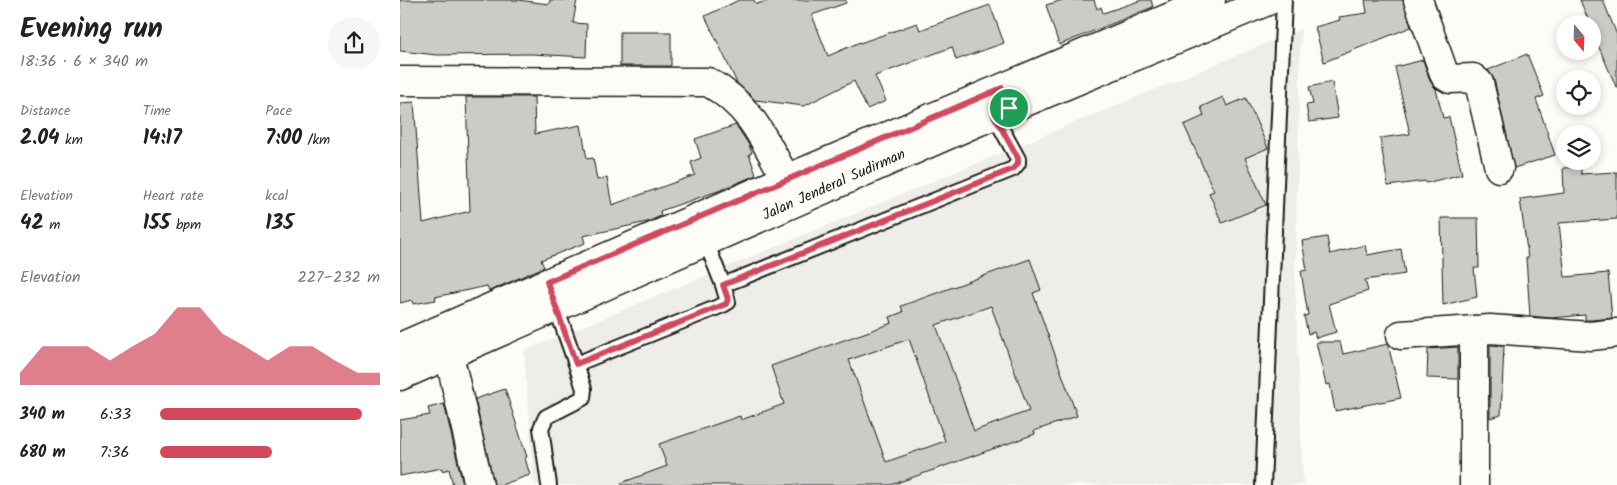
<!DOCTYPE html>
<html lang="en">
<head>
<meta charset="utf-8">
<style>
  :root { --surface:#fff; --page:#f6f6f6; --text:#222; --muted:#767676; --accent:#d1495b }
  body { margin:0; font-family:Kalam,sans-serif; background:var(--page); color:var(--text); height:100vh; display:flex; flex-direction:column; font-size:19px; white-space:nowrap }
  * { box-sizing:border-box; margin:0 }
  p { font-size:16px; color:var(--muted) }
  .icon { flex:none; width:28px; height:28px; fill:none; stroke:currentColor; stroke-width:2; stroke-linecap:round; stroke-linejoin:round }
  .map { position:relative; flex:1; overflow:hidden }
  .drawer { display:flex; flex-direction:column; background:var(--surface); width:400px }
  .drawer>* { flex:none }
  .needle { width:32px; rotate:161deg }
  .tools { position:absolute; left:1156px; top:15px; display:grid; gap:10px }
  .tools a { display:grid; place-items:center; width:45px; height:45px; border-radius:50%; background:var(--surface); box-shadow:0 2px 8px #0003; font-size:25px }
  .pin { position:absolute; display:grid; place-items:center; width:42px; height:42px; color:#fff; margin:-21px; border:2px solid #fff; border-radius:50%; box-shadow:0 1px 5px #0007 }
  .round { display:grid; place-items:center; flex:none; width:52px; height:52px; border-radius:26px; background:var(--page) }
  .summary { display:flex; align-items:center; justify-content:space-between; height:85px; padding:0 20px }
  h1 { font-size:28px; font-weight:700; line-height:38px }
  .metrics { display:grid; grid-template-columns:repeat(3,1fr); gap:8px; height:85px; padding:5px 20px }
  .metrics div { display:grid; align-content:center }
  .metrics b { font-size:21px; font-weight:700 }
  .metrics small { font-size:14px; font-weight:400 }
  .metrics p { font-size:14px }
  .chart { height:140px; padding:10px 20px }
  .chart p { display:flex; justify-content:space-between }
  .chart svg { width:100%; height:90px; margin-top:5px; fill:var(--accent); opacity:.7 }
  ul { padding:0 20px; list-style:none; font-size:16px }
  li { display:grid; grid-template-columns:80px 60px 1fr; align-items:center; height:38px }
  li i { height:12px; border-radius:6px; background:var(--accent) }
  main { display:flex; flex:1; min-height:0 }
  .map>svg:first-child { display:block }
  .built { fill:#eeede9 }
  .building { fill:#cccbc8; stroke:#1c1c1c; fill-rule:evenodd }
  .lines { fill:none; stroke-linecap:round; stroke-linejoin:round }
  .service-casing { stroke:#1c1c1c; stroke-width:18 }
  .minor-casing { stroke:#1c1c1c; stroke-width:31 }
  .secondary-casing { stroke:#1c1c1c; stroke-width:31 }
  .service { stroke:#fdfcf7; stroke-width:14 }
  .minor { stroke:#fdfcf7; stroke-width:28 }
  .secondary { stroke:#fdfcf7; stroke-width:28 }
  .route-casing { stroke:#fff; stroke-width:10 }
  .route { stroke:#d1495b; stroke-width:6 }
  .labels { text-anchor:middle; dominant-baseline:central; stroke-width:5; stroke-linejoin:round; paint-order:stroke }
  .street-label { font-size:15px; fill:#1c1c1c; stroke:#fdfcf7 }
</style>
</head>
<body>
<main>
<section class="drawer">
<div class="summary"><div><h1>Evening run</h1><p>18:36 · 6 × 340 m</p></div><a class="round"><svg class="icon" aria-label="share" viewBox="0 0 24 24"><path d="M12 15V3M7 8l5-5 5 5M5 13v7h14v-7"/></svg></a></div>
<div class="metrics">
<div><p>Distance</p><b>2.04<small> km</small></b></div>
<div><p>Time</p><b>14:17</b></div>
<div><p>Pace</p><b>7:00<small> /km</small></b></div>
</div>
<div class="metrics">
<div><p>Elevation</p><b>42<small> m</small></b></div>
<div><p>Heart rate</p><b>155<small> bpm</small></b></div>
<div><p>kcal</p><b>135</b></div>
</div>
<div class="chart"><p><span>Elevation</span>227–232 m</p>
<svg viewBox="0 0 160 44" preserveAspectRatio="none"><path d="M0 44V38L10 25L20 25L30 25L40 32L50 25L60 19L70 6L80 6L90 19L100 25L110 32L120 25L130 25L140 32L150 38L160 38V44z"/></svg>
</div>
<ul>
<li><b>340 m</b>6:33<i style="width:92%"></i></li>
<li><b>680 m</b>7:36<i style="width:51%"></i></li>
</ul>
</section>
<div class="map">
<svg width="1217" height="485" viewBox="0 0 1217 485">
  <rect width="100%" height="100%" fill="#fdfcf7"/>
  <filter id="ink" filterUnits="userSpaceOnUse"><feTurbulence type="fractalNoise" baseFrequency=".02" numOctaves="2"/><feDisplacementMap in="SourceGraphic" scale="10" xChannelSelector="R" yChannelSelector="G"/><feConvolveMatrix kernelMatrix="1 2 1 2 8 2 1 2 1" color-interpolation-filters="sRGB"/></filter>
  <g filter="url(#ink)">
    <path class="built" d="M901,29L895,282L903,485H134L124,351Z"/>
    <path class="building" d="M0,0H118L149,4L150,0H177L173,23L187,24L186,57L131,54L37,55L0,51Z
      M339,0H354L356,4L372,0H446V3L412,15L428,56L460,42V43L517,23L520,30L590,5L604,43L556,60L552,47L475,76L486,101L467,109L454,81L404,106L355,100L337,83L305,16Z
      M663,0H694L697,9L701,7L703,13L742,0H751L753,7L659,45L646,5Z
      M965,0H1003L1011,27L924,62L915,27L940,20L939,17L967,13Z
      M1180,0H1203L1217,35V89L1192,31V24H1190Z
      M220,32H271V66H220Z
      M1127,54L1144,96L1136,99L1155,155L1114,168L1094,79L1088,70Z
      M1023,60L1030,81L1036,89L1043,118L1049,117L1062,174L1026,183L1025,181L988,186L980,138L1010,134L995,67Z
      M932,82L938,118L909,122L906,105L913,104L909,87Z
      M66,97H134L135,134L181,125L187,159L193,158L197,180L207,178L212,205L295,175L291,162L301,158L295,139L336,125L349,145L352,153L349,154L356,175L318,191L260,211L261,216L247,222L183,236L185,243L141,260L144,267L89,291L87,286L35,297L36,300L13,304L12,300L0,303V103L14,102L23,223L70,211Z
      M823,97L827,106L846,98L868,148L845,158L866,205L822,223L809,193L814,191L784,125L804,116L801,107Z
      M1181,167V174L1217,172V219L1159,223L1165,277L1208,273L1212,318L1191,320H1185V315L1151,318L1130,316L1126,258H1128L1120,199L1164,193L1163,168Z
      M1041,218H1078L1079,268H1074L1077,297L1043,305Z
      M927,237L930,254L965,245L967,255L1001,249L1005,274L965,280L968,291L929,304L936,332L916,338L914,332L908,334L904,316L908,315L901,271L907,270L902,241Z
      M630,259L641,290L633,293L677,416L634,431L635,434L491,485H222L221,483L267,466L259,444L340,416L341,420L384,404L371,366L492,323L490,317L503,312L501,306ZM591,306L629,411L574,431L536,325ZM509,339L545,441L486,462L449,360Z
      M916,342H940L943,354L988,344L1001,398L935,411L930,384L926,385Z
      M1090,345L1104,346L1101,415L1090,418Z
      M1058,347V379L1027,378L1028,349Z
      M105,389L127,457L125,458L130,475L101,485H94L75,399Z
      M44,404L63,485H53L49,469L42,471V468L0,476V420L30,415L28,408Z"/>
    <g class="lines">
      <g class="service-casing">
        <path id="service" d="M306,242L323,285
          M156,307L176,364L323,305L328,302L323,285L613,169L618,163V159L594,115
          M149,485L141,428L146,417L183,398L184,389L176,364
          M863,485L884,0"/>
      </g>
      <g class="minor-casing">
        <path id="minor" d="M1018,0L1045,76L1050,79L1073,78L1079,83L1099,168
          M0,81L308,82C351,106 363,138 386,179
          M1074,330V485
          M1001,335L1090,329L1191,336L1217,333
          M49,355L79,485"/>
      </g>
      <g class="secondary-casing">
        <path id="secondary" d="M0,347L386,179L811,0
          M0,376L575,123L870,0"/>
      </g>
      <use href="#service" class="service"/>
      <use href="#minor" class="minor"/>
      <use href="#secondary" class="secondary"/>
    </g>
  </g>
  <g class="lines" filter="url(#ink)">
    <g class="route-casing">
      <path id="route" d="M602,88L609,108L594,115L618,158V163L613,169L323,285L328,299L326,304L176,364L147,282Z"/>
    </g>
    <use href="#route" class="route"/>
  </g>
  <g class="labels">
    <g class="street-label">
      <text transform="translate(434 185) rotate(-24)">Jalan Jenderal Sudirman</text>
    </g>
  </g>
</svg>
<div class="tools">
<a><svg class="needle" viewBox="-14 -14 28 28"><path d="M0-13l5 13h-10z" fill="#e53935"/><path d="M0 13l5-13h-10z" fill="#767676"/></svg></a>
<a><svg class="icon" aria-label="locate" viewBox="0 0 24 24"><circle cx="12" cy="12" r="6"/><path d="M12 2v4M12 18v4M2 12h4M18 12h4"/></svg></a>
<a><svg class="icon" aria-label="layers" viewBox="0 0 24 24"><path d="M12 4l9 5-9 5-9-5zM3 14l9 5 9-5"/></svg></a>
</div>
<div class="pin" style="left:609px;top:108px;background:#1e9e55"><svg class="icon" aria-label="arrive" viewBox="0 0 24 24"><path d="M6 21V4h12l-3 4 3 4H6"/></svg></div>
</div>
</main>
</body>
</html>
